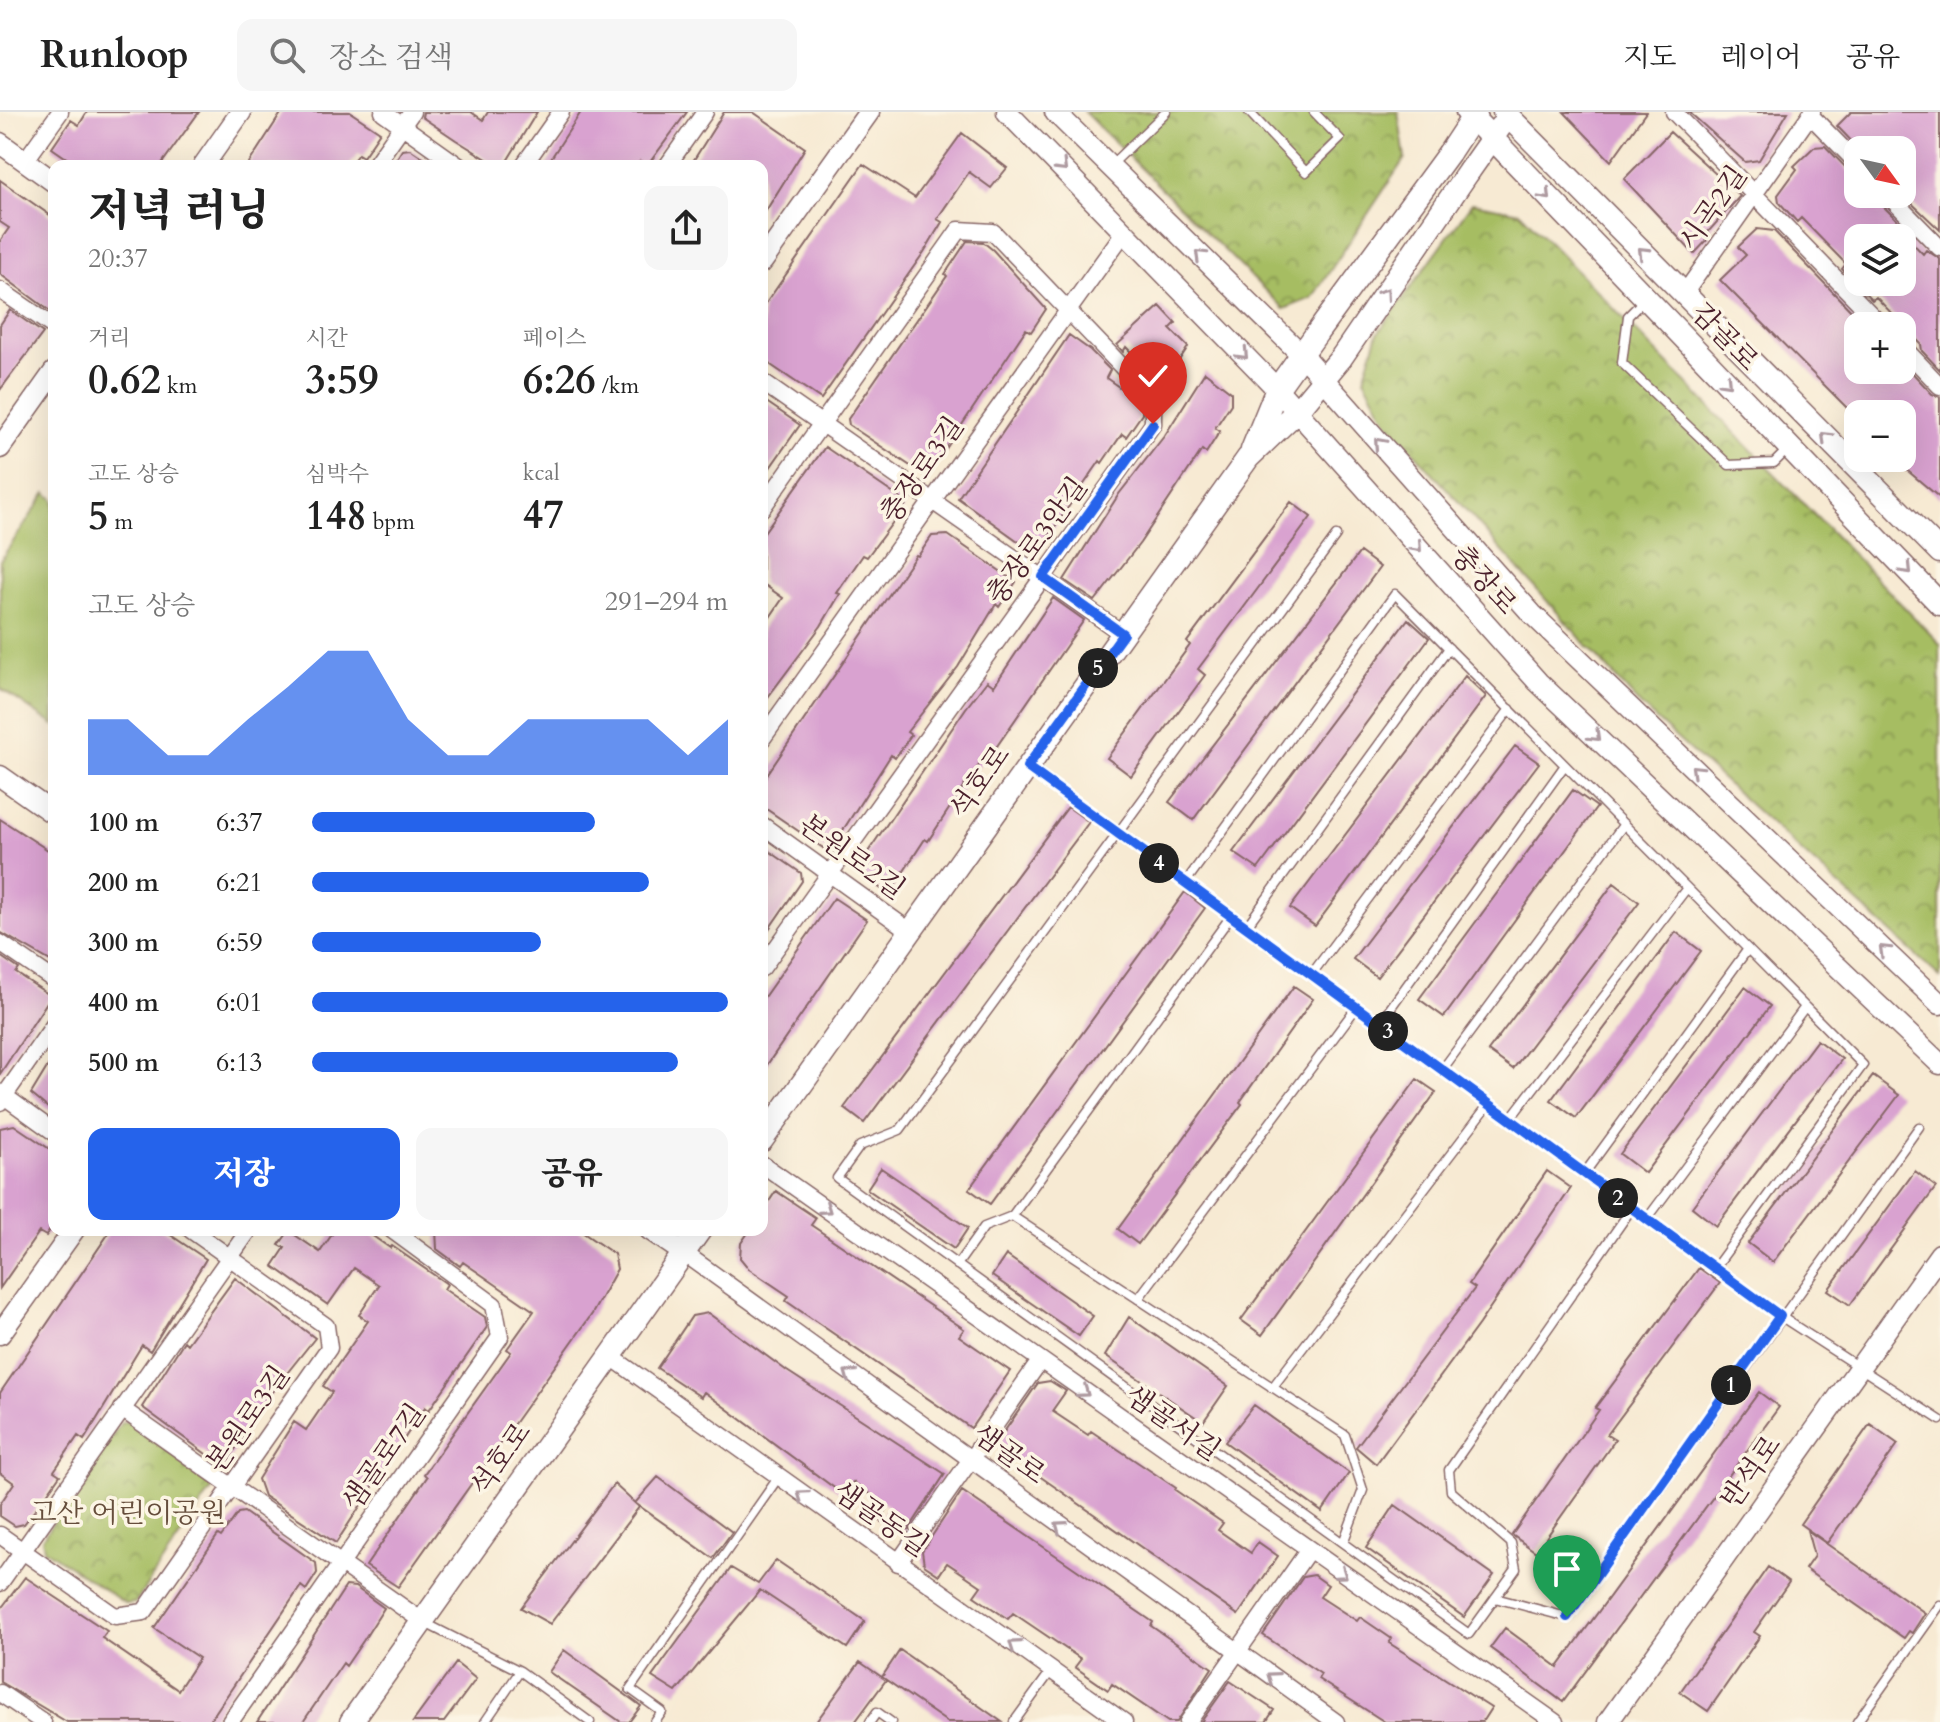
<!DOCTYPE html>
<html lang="ko">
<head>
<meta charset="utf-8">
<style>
  :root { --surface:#fff; --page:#f6f6f6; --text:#222; --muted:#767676; --line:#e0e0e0; --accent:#2563eb }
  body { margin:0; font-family:Cardo,"Noto Serif KR",serif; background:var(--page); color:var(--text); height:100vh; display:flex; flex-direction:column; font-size:30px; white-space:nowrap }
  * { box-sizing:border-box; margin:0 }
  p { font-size:26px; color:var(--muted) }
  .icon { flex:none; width:44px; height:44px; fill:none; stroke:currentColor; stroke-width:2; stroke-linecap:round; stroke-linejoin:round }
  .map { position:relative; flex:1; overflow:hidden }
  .sheet { position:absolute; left:48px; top:48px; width:720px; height:1076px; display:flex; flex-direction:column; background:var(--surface); border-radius:16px; box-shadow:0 8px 32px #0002 }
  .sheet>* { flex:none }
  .needle { width:52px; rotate:123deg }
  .controls { position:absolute; left:1844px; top:24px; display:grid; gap:16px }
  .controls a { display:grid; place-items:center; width:72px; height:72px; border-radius:16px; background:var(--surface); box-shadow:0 8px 32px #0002; font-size:40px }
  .pin { position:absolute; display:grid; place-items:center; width:68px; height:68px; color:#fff; margin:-82px -34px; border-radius:50% 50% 50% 0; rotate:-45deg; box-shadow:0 0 8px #0007 }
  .pin .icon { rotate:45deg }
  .km { position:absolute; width:40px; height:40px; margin:-20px; border-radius:50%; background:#222; color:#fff; font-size:22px; line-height:40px; text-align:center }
  .round { display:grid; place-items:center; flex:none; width:84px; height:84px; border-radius:16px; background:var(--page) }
  .head { display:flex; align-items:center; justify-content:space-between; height:136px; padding:0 40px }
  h1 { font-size:44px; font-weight:800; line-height:60px }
  .figures { display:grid; grid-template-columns:repeat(3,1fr); gap:12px; height:136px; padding:8px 40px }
  .figures div { display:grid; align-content:center }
  .figures b { font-size:40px; font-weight:800 }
  .figures small { font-size:22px; font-weight:400 }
  .figures p { font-size:22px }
  .chart { height:224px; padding:16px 40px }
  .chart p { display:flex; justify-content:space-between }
  .chart svg { width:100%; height:144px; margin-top:8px; fill:var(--accent); opacity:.7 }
  .primary-button { display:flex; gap:16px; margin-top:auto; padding:16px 40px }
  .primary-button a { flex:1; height:92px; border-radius:16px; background:var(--accent); color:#fff; font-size:32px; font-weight:800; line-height:92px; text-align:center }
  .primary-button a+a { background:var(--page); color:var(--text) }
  ul { padding:0 40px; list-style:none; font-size:26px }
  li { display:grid; grid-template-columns:128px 96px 1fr; align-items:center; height:60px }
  li i { height:20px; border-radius:10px; background:var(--accent) }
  header { display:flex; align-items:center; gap:48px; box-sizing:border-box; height:112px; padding:0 40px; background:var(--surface); border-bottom:2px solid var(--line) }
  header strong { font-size:38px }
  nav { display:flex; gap:44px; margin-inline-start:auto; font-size:28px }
  .search { width:560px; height:72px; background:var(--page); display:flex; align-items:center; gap:20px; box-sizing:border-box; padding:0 28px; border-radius:16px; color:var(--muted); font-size:30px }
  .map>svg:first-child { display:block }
  .grass { fill:#a6bd62; stroke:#786e46; stroke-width:2 }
  .park { fill:url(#park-crowns); stroke:#786e46; stroke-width:2 }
  .building { fill:#d9a2d0 }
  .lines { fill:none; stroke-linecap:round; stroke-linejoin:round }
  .service-casing { stroke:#876666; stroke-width:11 }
  .minor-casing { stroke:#876666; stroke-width:19 }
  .tertiary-casing { stroke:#876666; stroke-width:23 }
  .secondary-casing { stroke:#876666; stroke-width:25 }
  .service { stroke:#fff; stroke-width:8 }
  .minor { stroke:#fff; stroke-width:16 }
  .tertiary { stroke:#fff; stroke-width:20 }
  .secondary { stroke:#fff; stroke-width:22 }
  .secondary-bridge-casing { stroke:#876666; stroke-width:25; stroke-linecap:butt }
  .secondary-bridge { stroke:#fff; stroke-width:22 }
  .oneway { stroke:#ae9aa0 }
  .route-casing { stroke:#fff; stroke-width:16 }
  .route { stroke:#2563eb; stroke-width:10 }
  .labels { text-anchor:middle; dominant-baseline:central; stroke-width:7; stroke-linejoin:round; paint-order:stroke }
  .street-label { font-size:28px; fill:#4a1f2b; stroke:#fcf5e5 }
  .park-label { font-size:28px; fill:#664e3c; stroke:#fcf5e5 }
</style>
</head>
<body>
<header>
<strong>Runloop</strong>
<div class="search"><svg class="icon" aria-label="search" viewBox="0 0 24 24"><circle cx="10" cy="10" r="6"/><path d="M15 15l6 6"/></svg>장소 검색</div>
<nav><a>지도</a><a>레이어</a><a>공유</a></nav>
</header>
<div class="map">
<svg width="1940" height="1610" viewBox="0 0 1940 1610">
  <defs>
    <pattern id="park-crowns" width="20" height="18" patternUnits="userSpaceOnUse" patternTransform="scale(2)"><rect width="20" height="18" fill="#a6bd62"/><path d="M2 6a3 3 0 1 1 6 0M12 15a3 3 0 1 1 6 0" fill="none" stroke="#899951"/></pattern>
  </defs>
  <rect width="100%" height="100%" fill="#fcf5e5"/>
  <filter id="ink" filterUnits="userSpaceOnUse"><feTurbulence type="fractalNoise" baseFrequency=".0125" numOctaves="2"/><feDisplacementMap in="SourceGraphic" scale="16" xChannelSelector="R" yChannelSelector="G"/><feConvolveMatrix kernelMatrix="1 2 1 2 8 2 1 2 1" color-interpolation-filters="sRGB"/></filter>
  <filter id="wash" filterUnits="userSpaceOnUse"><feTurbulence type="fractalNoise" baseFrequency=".006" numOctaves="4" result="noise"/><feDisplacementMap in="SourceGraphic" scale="32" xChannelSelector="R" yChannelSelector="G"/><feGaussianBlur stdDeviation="1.8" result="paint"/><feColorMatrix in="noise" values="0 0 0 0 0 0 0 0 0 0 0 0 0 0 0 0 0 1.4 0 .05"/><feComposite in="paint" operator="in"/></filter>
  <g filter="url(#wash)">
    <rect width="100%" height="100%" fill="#f7ead3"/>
    <path class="grass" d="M46,381L54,387V613L0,576V449Z"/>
    <path class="park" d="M1084,0H1398L1405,46L1312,186L1284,197Z
      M1472,91L1520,100L1940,532V865L1641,594L1388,311L1364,266L1378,221Z
      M130,1309L212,1365L214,1374L135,1491L126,1492L44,1437L42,1427L121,1311Z"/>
    <g id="blocks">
      <path class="building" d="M87,0H199L160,54H78L52,36L71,8L79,13Z
        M282,0H350L380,20L363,45L358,42L349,54H247Z
        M423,0H471L483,8L488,0H537L504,54H498L456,28L422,5Z
        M581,0H687L647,54L640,49L637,54H546Z
        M724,0H753L805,36L762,105V54H690Z
        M1564,0H1646L1611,49Z
        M1689,0H1788L1759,48L1745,50Z
        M1851,0H1940V118L1902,82V38H1860L1837,14Z
        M1670,20L1740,84L1708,120L1711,124L1694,142L1624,67Z
        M962,21L1007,56L991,76L969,60L937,107L942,110L924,140L821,287L762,247V197L863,52L915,86Z
        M1825,34L1850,60L1858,63V82H1871L1905,116L1894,126H1858V170H1902V120L1923,142L1926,138L1940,147V258L1922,239L1921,232L1876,185L1872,188L1842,157L1846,152L1801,106L1797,110L1779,90L1778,83L1797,57L1794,54L1814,35Z
        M410,37L435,54H392L402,38Z
        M0,68L54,106V202L0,162V129L9,116L0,110Z
        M1757,117L1774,119L1856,204L1858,258H1902L1906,254L1932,282L1940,285V386L1902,354V302H1853L1720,168L1746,143L1738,135Z
        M967,129L983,130L993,138L1046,197L1031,220L1026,217L927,365L849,313L848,307L947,164L945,162Z
        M1160,194L1176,211L1170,217L1188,235L1166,268L1142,252L1126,235L1123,240L1117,233Z
        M10,198L43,221L0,278V213Z
        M1069,223L1090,238L1110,258L1106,266L1142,291V302L1126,325L1122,322L1102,351L1100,349L1036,442L958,386Z
        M1205,260L1231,280V292L1215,316L1220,319L1206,341L1202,338L1140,431L1095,489L1064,468L1119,382L1165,323Z
        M762,287L800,313L762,367Z
        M825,335L907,391L867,445L863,443L837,481L840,482L821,514L762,593V517L783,486L762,471V423Z
        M1291,390L1311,405L1198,557L1205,563L1131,664L1107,646L1190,533L1187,530Z
        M948,423L1016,470L999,495L996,492L958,555L907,620L911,623L895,646L891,643L829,740L762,694V670L916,443L918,444L932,424Z
        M1360,440L1380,455L1193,708L1169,690Z
        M1053,486L1084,508L988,647L985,645L966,671L928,729L925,727L889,782L855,759L966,596L987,569L994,574Z
        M1408,507L1429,526L1258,757L1233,740Z
        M1465,564L1486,584L1315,814L1290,796Z
        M1515,634L1539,651L1377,865L1353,847Z
        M1573,678L1597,695L1444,905L1419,887Z
        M1068,695L1089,710L864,1011L844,996Z
        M0,707L54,742V851L0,820Z
        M762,734L801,761L802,769L762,827Z
        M1614,771L1639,790L1513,957L1488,939Z
        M1185,780L1205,796L990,1092L969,1077Z
        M834,786L867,808L762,960V888Z
        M1676,820L1701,839L1576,1006L1551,988Z
        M0,844L19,857L16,861L51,884L0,962Z
        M1294,874L1313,887L1240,990L1242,992L1138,1132L1118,1117Z
        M1745,875L1770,894L1645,1061L1620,1042Z
        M1817,928L1842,947L1716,1114L1692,1095Z
        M54,944V1001L31,982Z
        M1873,964L1899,983L1773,1150L1748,1131Z
        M1417,967L1436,980L1262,1223L1241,1208Z
        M14,1013L54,1040V1112L46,1124L39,1120L0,1176V1016Z
        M881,1056L968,1116L954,1137L867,1077Z
        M1547,1059L1571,1076L1479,1212L1376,1352L1356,1335L1475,1176L1469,1172Z
        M1915,1059L1936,1075L1850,1193L1828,1178Z
        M776,1079L816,1106L811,1113L964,1217L959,1224L1010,1259L971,1316L786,1189L789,1184L749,1157L740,1146L741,1131L750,1118H762V1100Z
        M111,1118H163L206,1147L150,1239L142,1233L84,1328L78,1324L54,1359L60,1363L42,1389L24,1412L15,1414L0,1404V1392L14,1371L0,1361V1281Z
        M335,1118H364L390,1136L392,1134L447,1172L444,1177L485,1205L487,1215L429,1298L425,1295L336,1431L264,1384L258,1367L294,1310L306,1318L332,1280L323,1274L368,1209L359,1203L379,1173L354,1156L328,1193L273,1154L285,1136L279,1133L289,1119L320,1140Z
        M436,1118H579L614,1142L617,1157L592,1202L398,1475L366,1454L427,1365L424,1362L511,1240L507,1237L534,1199L463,1150L460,1154L437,1137Z
        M1006,1143L1093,1204L1079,1224L992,1164Z
        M1699,1156L1720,1171L1607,1323L1615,1328L1536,1440L1512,1423L1599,1298L1595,1296Z
        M235,1166L315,1226L268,1285L224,1355L142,1295L184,1229L187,1232Z
        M708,1201L787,1259L945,1362L909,1417L896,1419L879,1408L888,1394L853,1370L844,1383L704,1280L701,1285L657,1256L692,1204Z
        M1129,1205L1228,1274L1203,1310L1105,1244Z
        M1050,1269L1066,1279L1052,1299L1088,1323L1091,1319L1176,1376L1175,1378L1223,1411L1218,1418L1251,1441L1258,1430L1278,1444L1238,1503L995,1333L1038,1271Z
        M1759,1280L1779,1295L1563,1590L1490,1536L1505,1516L1558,1555Z
        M1254,1293L1349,1361L1322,1400L1225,1330Z
        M1870,1312L1898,1332L1827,1431L1800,1412Z
        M658,1365L732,1420L713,1446L635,1391Z
        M614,1372L639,1395L550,1512L521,1496Z
        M962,1379L1153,1510L1151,1514L1212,1556L1177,1610H1168L1112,1572L1108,1578L1075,1555L1081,1547L1013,1501L1008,1507L974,1484L981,1474L947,1451L939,1463L924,1453L922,1439Z
        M1395,1393L1494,1463L1464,1505L1366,1436Z
        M244,1400L316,1451L317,1461L306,1478L301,1474L209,1610H67L0,1570V1498L25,1465L107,1519L102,1526L178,1578L199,1546L154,1516L218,1423L221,1425L238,1401Z
        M1807,1418L1925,1501L1912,1521L1909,1519L1904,1526L1805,1457L1814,1444Z
        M776,1448L865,1509L847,1536L760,1478L676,1580L652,1565L731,1456L758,1472Z
        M1768,1455L1789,1470L1754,1520L1760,1524L1708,1599L1680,1580Z
        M1314,1463L1328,1473L1320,1485L1357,1509L1360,1505L1392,1527L1389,1531L1491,1596L1482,1610H1385L1318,1567L1321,1562L1263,1523L1303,1465Z
        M346,1474L355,1475L384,1496L363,1529L346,1554L343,1551L303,1610H257Z
        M564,1538L641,1594L629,1610H621L549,1560Z
        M900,1538L1002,1610H947L882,1565Z
        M860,1550L886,1568L855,1610H816Z
        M456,1551L476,1567L444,1610H413Z
        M1230,1569L1274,1598L1266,1610H1201Z"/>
    </g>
  </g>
  <g filter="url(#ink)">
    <use href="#blocks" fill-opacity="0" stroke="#876666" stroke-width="2"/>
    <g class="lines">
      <g class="service-casing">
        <path id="service" d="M1249,0L1306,60L1340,27L1314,0
          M1110,54L1166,0
          M1645,187L1628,204L1622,251L1729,353L1774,351L1787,338
          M1336,424L900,1018L860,1034L837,1066L1469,1522L1516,1457L1511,1431L1451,1379L1449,1358L1632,1096
          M1028,656L1780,1204L1940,1308
          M1185,771L1395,482L1863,953L1714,1157
          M1246,815L1449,536
          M1311,863L1510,597
          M1379,912L1565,653
          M1442,958L1624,712
          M1510,1007L1687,776
          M1584,1062L1748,837
          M1012,1104L1231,804
          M1647,1107L1805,895
          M957,1153L984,1115L1012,1104L1345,1323L1363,1378L1343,1431
          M1138,1187L1356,896
          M1272,1276L1489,992
          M1495,1486L1567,1505L1919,1015
          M423,1510L520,1559L590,1610
          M485,1610L520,1559
          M655,1610L662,1600L630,1577L778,1366
          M870,1610L877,1600L891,1610
          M1014,1610L1051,1559
          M1857,1610L1940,1493"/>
      </g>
      <g class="minor-casing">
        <path id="minor" d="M383,0L459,54
          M1674,0L1882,214
          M1810,3L1858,52
          M25,49L60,0
          M374,54L412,0
          M523,54L561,0
          M667,54L705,0
          M1887,82L1940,136
          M0,178L54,215
          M1684,182L1812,0
          M1902,234L1940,274
          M762,270L1123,522
          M762,396L959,118L993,120L1153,287V312L762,856
          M762,627L1125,119
          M762,713L911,820
          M0,831L54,868
          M0,981L54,1020
          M0,990L54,913
          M762,1052L1555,1610
          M684,1141L1336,1610
          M610,1244L1124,1610
          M122,1297L422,1509
          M0,1423L115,1504L144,1500L329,1236L326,1214L191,1118
          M898,1451L1040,1249
          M0,1471L249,1118
          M0,1581L43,1610
          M230,1610L500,1225L494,1193L392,1118
          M1188,1610L1308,1439"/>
      </g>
      <g class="tertiary-casing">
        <path id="tertiary" d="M1007,0L1277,277L1538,570L1940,952
          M1055,0L1301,242L1532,502L1940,892
          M0,31L54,70
          M203,54L241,0
          M762,150L869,0
          M0,336L54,260
          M0,664L54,702
          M650,1118L684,1141
          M0,1222L74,1118
          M1608,1610L1940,1142"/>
      </g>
      <g class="secondary-casing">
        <path id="secondary" d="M1467,0L1940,492
          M1504,0L1940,440
          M1449,41L1476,0
          M1469,59L1500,15
          M1252,338L1277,277L1317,221
          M762,1028L1248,346L1297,299L1341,246
          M351,1610L700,1118"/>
      </g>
      <use href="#service" class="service"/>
      <use href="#minor" class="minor"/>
      <use href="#tertiary" class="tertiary"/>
      <use href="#secondary" class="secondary"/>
      <g class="secondary-bridge-casing">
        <path id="secondary-bridge" d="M1317,221L1449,41
          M1341,246L1469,59"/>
      </g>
      <use href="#secondary-bridge" class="secondary-bridge"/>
    </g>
    <defs><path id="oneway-chevron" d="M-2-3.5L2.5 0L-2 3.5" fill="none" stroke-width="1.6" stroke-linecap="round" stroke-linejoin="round" transform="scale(2)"/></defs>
    <g class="oneway">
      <use href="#oneway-chevron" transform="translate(1062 55) rotate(45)"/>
      <use href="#oneway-chevron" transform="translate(1546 83) rotate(46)"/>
      <use href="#oneway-chevron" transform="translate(1643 140) rotate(-135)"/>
      <use href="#oneway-chevron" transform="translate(1200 143) rotate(-136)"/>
      <use href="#oneway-chevron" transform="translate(1385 181) rotate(-55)"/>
      <use href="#oneway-chevron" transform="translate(1243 242) rotate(46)"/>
      <use href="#oneway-chevron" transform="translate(1726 270) rotate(46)"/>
      <use href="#oneway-chevron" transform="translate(1826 325) rotate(-135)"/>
      <use href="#oneway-chevron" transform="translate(1379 331) rotate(-132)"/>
      <use href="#oneway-chevron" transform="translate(1417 435) rotate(48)"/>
      <use href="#oneway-chevron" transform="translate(1907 457) rotate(46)"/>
      <use href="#oneway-chevron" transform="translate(1595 624) rotate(44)"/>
      <use href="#oneway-chevron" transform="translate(1696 658) rotate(-136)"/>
      <use href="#oneway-chevron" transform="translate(1884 838) rotate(-136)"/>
      <use href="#oneway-chevron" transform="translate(826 1097) rotate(35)"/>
      <use href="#oneway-chevron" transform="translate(849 1262) rotate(-144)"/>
      <use href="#oneway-chevron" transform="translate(1084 1280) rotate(35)"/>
      <use href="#oneway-chevron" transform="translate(802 1383) rotate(-145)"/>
      <use href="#oneway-chevron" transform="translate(1060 1414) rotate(-144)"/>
      <use href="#oneway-chevron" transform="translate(1342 1462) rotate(35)"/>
      <use href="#oneway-chevron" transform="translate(1014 1533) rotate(-145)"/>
      <use href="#oneway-chevron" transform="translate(1272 1565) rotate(-145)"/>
    </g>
  </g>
  <g class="lines" filter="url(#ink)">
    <g class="route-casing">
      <path id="route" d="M1153,312L1043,465L1123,522L1027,655L1780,1204L1567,1505"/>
    </g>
    <use href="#route" class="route"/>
  </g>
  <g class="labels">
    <g class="street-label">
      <text transform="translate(1713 96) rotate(-55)">시곡2길</text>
      <text transform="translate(1725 225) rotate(46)">감골로</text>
      <text transform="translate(922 358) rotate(-55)">충장로3길</text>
      <text transform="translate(1037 429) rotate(-54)">충장로3안길</text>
      <text transform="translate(1484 468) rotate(48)">충장로</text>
      <text transform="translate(980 670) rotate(-55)">석호로</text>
      <text transform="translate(852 745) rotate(36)">본원로2길</text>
      <text transform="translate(248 1307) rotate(-55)">본원로3길</text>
      <text transform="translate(1173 1311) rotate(35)">샘골서길</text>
      <text transform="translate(1009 1342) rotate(36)">샘골로</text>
      <text transform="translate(384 1345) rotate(-55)">샘골로7길</text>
      <text transform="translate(501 1347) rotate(-55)">석호로</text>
      <text transform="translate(1751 1360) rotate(-55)">반석로</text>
      <text transform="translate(881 1407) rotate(35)">샘골동길</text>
    </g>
    <g class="park-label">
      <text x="128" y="1401">고산 어린이공원</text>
    </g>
  </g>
</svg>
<div class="controls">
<a><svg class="needle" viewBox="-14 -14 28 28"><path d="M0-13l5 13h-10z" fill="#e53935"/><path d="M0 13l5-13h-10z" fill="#767676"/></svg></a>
<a><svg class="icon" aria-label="layers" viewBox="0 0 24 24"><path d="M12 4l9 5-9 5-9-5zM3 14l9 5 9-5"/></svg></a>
<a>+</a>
<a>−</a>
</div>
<div class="pin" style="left:1567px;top:1505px;background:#1e9e55"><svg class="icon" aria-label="arrive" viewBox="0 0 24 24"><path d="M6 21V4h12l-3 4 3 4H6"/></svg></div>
<div class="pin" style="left:1153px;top:312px;background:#d93025"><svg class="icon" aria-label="check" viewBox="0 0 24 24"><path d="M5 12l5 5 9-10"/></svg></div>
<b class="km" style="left:1731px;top:1273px">1</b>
<b class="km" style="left:1618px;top:1086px">2</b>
<b class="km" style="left:1388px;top:919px">3</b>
<b class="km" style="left:1159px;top:751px">4</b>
<b class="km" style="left:1098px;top:556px">5</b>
<section class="sheet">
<div class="head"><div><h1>저녁 러닝</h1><p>20:37</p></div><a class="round"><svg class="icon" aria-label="share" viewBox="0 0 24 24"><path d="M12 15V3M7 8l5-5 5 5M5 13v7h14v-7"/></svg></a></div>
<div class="figures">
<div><p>거리</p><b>0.62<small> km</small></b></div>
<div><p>시간</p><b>3:59</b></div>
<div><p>페이스</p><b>6:26<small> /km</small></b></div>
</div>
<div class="figures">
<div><p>고도 상승</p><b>5<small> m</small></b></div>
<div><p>심박수</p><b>148<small> bpm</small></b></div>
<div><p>kcal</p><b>47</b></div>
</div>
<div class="chart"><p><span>고도 상승</span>291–294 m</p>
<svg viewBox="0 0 160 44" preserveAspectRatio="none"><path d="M0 44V27L10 27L20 38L30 38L40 27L50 17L60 6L70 6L80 27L90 38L100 38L110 27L120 27L130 27L140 27L150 38L160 27V44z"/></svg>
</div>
<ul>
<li><b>100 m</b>6:37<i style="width:68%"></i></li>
<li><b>200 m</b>6:21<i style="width:81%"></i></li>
<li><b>300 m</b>6:59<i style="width:55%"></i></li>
<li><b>400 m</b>6:01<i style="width:100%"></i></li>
<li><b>500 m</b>6:13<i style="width:88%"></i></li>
</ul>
<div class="primary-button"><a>저장</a><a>공유</a></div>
</section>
</div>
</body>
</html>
